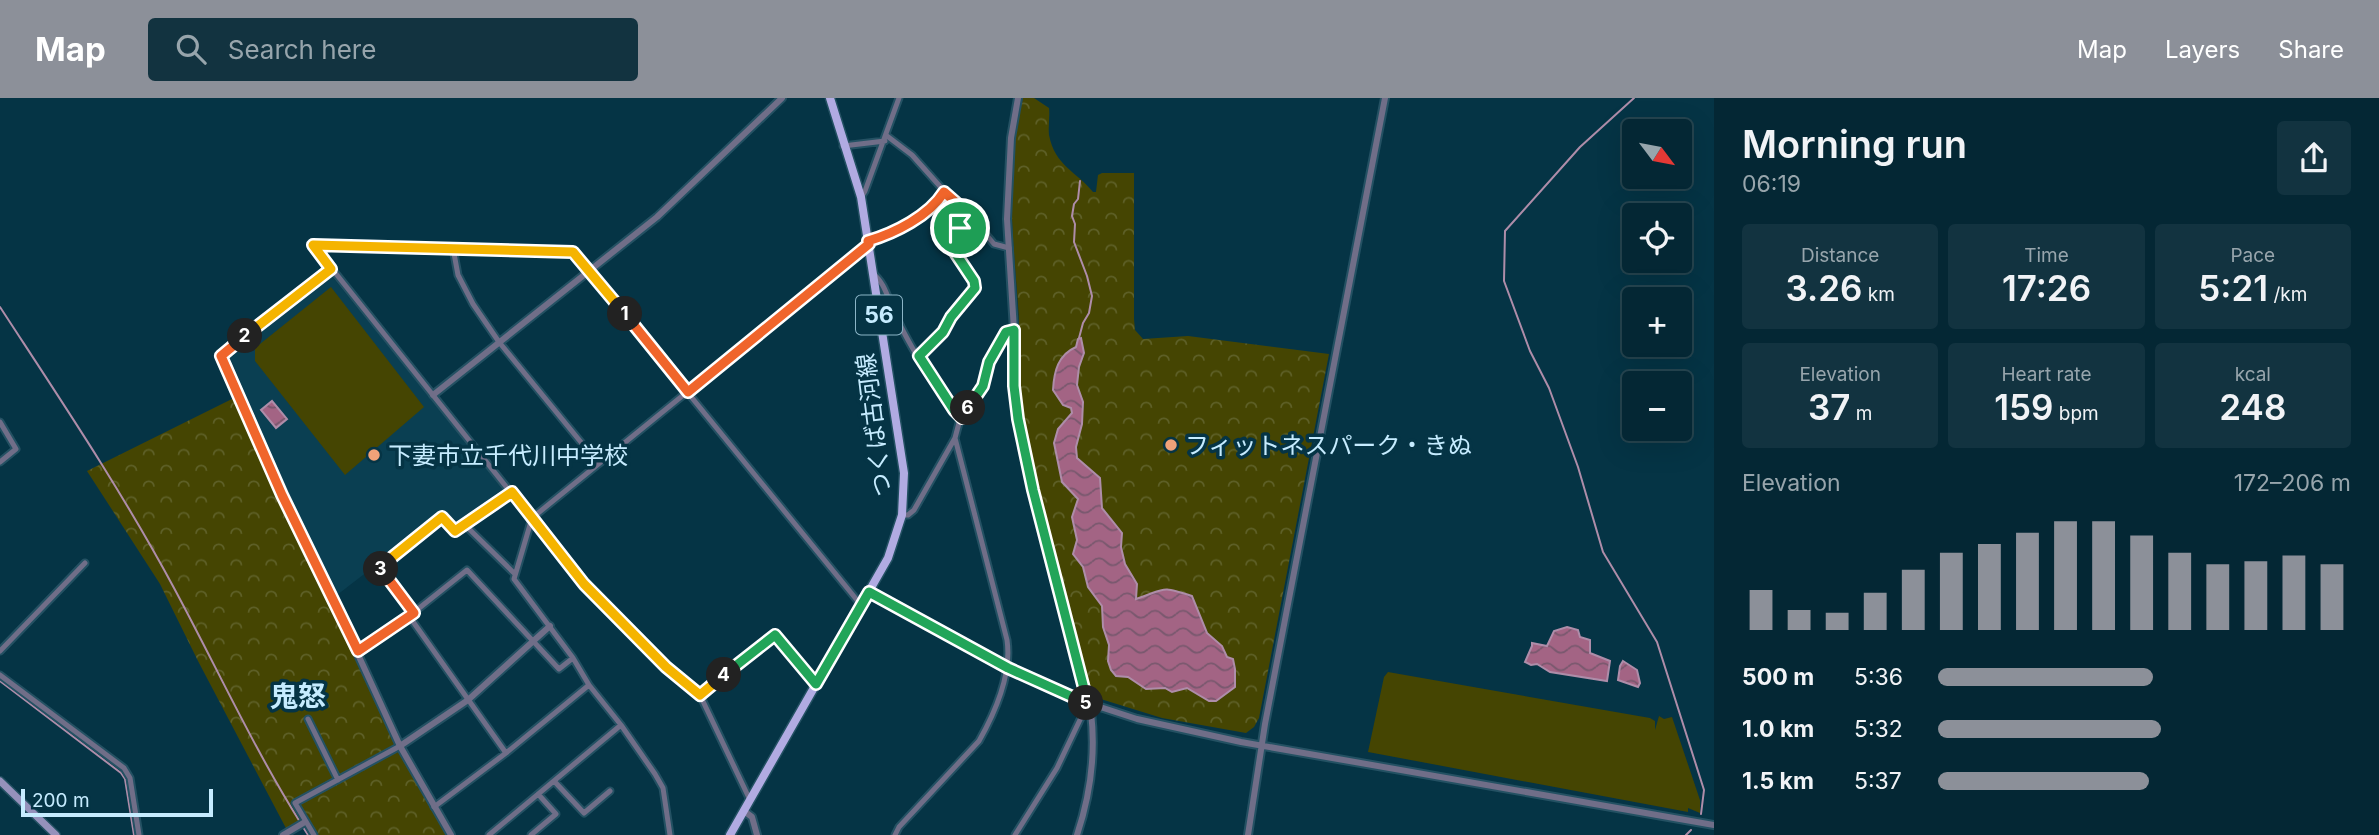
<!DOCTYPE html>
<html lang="en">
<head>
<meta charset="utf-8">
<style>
  :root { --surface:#042734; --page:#123340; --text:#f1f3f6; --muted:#97a5ac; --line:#25444f; --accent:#8c9099 }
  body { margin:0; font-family:Inter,"Noto Sans JP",sans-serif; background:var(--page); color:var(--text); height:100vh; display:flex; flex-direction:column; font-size:26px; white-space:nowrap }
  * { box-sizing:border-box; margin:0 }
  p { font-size:23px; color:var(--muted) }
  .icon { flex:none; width:38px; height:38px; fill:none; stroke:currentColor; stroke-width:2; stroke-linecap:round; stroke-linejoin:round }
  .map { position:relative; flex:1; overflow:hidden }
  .details { display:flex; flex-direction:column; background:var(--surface); width:665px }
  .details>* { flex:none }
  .needle { width:46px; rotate:122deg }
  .fabs { position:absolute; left:1622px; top:21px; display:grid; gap:14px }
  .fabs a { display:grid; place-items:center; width:70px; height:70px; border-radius:7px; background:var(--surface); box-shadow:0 7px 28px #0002,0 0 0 2px var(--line); font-size:35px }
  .scale { position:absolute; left:21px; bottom:18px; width:192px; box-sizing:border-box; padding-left:7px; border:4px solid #c6ecff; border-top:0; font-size:19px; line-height:24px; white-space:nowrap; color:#c6ecff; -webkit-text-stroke:5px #053445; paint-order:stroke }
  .pin { position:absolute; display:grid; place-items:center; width:60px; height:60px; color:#fff; margin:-30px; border:4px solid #fff; border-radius:50%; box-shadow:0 2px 7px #0007 }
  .km { position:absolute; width:35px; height:35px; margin:-18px; border-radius:50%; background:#222; color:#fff; font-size:19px; line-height:35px; text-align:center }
  .round { display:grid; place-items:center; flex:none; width:74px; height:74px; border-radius:7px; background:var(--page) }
  .summary { display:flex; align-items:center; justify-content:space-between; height:119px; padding:0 28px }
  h1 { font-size:38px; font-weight:600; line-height:52px }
  .figures { display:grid; grid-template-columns:repeat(3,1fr); gap:10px; height:119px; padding:7px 28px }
  .figures div { display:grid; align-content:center; border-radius:7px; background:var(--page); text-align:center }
  .figures b { font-size:35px; font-weight:600 }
  .figures small { font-size:19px; font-weight:400 }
  .figures p { font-size:19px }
  .chart { height:196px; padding:14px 28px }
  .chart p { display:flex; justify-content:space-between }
  .chart svg { width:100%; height:126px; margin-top:7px; stroke:var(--accent); stroke-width:6 }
  ul { padding:0 28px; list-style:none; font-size:23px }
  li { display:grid; grid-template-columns:112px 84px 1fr; align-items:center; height:52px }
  li i { height:18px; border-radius:9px; background:var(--accent) }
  header { display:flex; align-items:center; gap:42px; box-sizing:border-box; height:98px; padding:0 35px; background:var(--accent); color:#fff }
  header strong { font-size:33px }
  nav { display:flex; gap:38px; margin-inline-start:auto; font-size:24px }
  .search { width:490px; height:63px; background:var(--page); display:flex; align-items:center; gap:18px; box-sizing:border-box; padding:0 24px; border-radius:7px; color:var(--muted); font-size:26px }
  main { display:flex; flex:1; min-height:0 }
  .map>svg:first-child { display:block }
  .built { fill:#0a3f52 }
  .grass { fill:#454502 }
  .park { fill:url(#park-crowns) }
  .water { fill:url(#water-waves); stroke:#ae8da9; stroke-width:2 }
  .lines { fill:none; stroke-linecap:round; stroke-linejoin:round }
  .stream { stroke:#ae8da9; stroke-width:2 }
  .minor-casing { stroke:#245163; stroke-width:9 }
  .tertiary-casing { stroke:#245163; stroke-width:10 }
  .secondary-casing { stroke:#245163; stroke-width:10 }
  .primary-casing { stroke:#245163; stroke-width:11 }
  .minor { stroke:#706e88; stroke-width:5 }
  .tertiary { stroke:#706e88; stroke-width:6 }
  .secondary { stroke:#9591bb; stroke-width:7 }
  .primary { stroke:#b1abe2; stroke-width:8 }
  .split-1-casing { stroke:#fff; stroke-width:14 }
  .split-2-casing { stroke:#fff; stroke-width:14 }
  .split-3-casing { stroke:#fff; stroke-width:14 }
  .split-4-casing { stroke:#fff; stroke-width:14 }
  .split-5-casing { stroke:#fff; stroke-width:14 }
  .split-6-casing { stroke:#fff; stroke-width:14 }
  .split-7-casing { stroke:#fff; stroke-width:14 }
  .split-1 { stroke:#f0652b; stroke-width:9 }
  .split-2 { stroke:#f5b400; stroke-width:9 }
  .split-3 { stroke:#f0652b; stroke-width:9 }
  .split-4 { stroke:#f5b400; stroke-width:9 }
  .split-5 { stroke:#22a559; stroke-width:9 }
  .split-6 { stroke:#22a559; stroke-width:9 }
  .split-7 { stroke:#22a559; stroke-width:9 }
  .poi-dot { fill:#f0a279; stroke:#053445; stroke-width:2.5 }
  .labels { text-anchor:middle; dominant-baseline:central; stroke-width:7; stroke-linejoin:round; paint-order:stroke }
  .shield { fill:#053445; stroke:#8cb5c7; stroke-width:2 }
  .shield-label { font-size:23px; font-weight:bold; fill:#c6ecff }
  .street-label { font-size:24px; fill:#c6ecff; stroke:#053445 }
  .poi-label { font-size:24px; fill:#c6ecff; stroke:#053445; text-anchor:start }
  .quarter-label { font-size:28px; font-weight:bold; fill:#c6ecff; stroke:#053445 }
</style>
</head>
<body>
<header>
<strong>Map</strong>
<div class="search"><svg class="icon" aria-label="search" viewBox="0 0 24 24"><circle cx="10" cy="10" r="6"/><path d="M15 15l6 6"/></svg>Search here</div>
<nav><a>Map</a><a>Layers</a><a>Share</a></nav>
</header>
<main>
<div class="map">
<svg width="1714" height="737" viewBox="0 0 1714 737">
  <defs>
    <pattern id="park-crowns" width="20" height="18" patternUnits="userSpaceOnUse" patternTransform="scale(1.75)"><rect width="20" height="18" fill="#454502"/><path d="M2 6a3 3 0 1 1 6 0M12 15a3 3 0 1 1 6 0" fill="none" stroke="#5e6028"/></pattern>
    <pattern id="water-waves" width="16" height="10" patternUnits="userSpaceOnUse" patternTransform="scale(1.75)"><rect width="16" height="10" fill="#a36484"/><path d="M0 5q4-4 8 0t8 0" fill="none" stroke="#79586e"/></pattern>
  </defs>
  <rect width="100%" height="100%" fill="#053445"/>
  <path class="built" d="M330,176L504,390V395L455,430L442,416L337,497L288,395L230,260Z"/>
  <path class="grass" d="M331,189L424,309L345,377L255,263V250Z
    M1388,574L1650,620L1655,623V632L1659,618L1664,621L1672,619L1700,702V715L1688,710V714L1368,654L1384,579Z"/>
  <path class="park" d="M1023,0H1034L1049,10C1050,19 1048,28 1049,37C1055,68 1076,73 1093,94H1096L1098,77L1102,75H1134V221L1135,232L1143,241L1188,238L1329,256L1259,620L1254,629L1246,635L1162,620L1091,598C1071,504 1040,413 1023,318C1016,282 1021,244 1018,207C1013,138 1004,68 1023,0Z
    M238,298L400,648L451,737H314L305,724L288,734L198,563L160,486L87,373Z"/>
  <path class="water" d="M1081,240L1084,255L1079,269L1077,287L1083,304L1082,326L1076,349L1077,360L1100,380L1102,410L1122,435L1121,449L1125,466L1137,486L1136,501C1167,491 1158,487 1192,498L1207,535L1222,548L1227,559L1233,561L1235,571V589L1216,603H1209L1187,590L1172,594L1165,590L1146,591L1128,579L1116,578L1111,572L1108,563L1109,547L1103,529L1102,508L1088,489L1083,469L1073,456L1077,442L1072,419L1078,401L1062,384L1054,345L1058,331L1072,315L1071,310L1063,307L1053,292C1054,273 1058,257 1076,249L1078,241Z
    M272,303L287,321L276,330L261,312Z
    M1567,529L1578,532L1580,539L1590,542V555L1610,563L1607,583L1550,574L1537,566L1531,567L1525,564L1532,548V545L1547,548L1554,533Z
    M1623,563L1637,572L1640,585L1638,589L1618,582L1620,568Z"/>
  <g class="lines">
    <path class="stream" d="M1634,0L1580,49L1505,133L1504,183L1530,253L1549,290L1578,369L1603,454L1657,544L1704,692L1701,716
      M0,209C60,301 122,393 174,490C216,568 253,649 300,724
      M1079,240L1083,225L1089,215L1092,198L1087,178L1074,144L1075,126L1072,118L1074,106L1078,101L1080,83
      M0,583L121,675L125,681L134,737
      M303,729L308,737
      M1686,737L1691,732"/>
    <g class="minor-casing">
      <path id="minor" d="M887,38L912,57L945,94L969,116L994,146L1009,150
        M843,48L885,43
        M861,99L865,93L899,0
        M868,143C895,134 928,118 945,94
        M313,147L573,154L861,507
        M313,147L584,486L666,569L700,597L750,702
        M453,150L458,177L473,206L499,244L598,365
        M872,175C886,185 888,203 896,218C906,241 943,305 962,319
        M221,258L229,249L331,171
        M919,258L943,234L951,219L975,190L974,183L948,144L969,116
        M0,324L16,351L0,364
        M902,417H908L914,412L955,340L959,325L983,288L989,263L1006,234L1014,232
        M465,427L515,476
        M413,515L467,472L559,571L573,560
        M409,518L506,655
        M0,553L85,465
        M358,553L413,515L380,469L442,419L455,433L512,394
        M0,577L124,670L130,680L139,737
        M700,597L775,537L816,586
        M308,621L338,682
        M554,683L584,715L610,693
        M434,709L506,655L589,587
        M314,737L295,705L400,648
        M489,737L621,627
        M531,737L556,716L538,696
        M670,737L663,690L655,676L621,627L589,587L573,560L514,481L532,420L868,147
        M895,737L899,729L979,643C996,613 1012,576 1007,542L955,340
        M1015,737L1057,670L1088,605"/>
    </g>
    <g class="tertiary-casing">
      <path id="tertiary" d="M1018,0L1011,40L1007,121L1014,232L1016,305L1033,392L1091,614C1096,656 1090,698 1077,737
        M221,258L400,648L451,737
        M433,297L657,119L782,0
        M869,494L1021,577L1088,605L1137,621L1241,644L1714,727
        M400,648L468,602L550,528
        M744,713L752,719L757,737
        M283,737L305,724
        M1248,737L1265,626L1385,0"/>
    </g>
    <g class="secondary-casing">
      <path id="secondary" d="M0,683L56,737"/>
    </g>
    <g class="primary-casing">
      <path id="primary" d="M730,737L888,460L902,417L904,375L861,99L830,0"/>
    </g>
    <use href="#minor" class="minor"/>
    <use href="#tertiary" class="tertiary"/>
    <use href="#secondary" class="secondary"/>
    <use href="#primary" class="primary"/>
  </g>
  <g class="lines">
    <g class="split-1-casing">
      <path id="split-1" d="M625,216L688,294L869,146L868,143C895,135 929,118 944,94L969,116L960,130"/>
    </g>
    <g class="split-2-casing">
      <path id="split-2" d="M245,238L331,171L313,147L573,154L625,216"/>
    </g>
    <g class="split-3-casing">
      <path id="split-3" d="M245,238L221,258L282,397L358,553L414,515L381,471"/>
    </g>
    <g class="split-4-casing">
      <path id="split-4" d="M381,471L380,469L442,419L455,433L512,394L584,486L666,569L700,597L724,577"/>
    </g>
    <g class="split-5-casing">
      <path id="split-5" d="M724,577L775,537L816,586L869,494L1008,570L1086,605"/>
    </g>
    <g class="split-6-casing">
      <path id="split-6" d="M968,310L983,288L989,264L1006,234L1014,232V288L1018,321L1033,392L1088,606L1086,605"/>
    </g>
    <g class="split-7-casing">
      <path id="split-7" d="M960,130L948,144L974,183L975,190L951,219L943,234L919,258L954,312L962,320L968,310"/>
    </g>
    <use href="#split-1" class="split-1"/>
    <use href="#split-2" class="split-2"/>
    <use href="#split-3" class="split-3"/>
    <use href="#split-4" class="split-4"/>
    <use href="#split-5" class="split-5"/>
    <use href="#split-6" class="split-6"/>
    <use href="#split-7" class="split-7"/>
  </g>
  <g class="poi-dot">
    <circle cx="1171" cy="347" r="7"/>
    <circle cx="374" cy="357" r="7"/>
  </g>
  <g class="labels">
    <rect class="shield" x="856" y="197.5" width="46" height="39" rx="5"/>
    <g class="shield-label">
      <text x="879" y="217">56</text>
    </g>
    <g class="street-label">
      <text transform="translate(874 327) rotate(-97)">つくば古河線</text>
    </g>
    <g class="poi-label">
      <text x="1185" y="347">フィットネスパーク・きぬ</text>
      <text x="388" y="357">下妻市立千代川中学校</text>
    </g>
    <g class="quarter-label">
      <text x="298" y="598">鬼怒</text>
    </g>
  </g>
</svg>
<div class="fabs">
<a><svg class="needle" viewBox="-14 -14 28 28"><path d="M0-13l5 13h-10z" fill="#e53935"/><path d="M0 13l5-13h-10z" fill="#97a5ac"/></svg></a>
<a><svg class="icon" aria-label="locate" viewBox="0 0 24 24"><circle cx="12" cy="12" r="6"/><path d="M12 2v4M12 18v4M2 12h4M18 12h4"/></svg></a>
<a>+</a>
<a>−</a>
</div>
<div class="scale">200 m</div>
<div class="pin" style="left:960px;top:130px;background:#1e9e55"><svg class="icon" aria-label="arrive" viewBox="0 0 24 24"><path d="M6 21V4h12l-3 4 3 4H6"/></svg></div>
<b class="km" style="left:625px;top:216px">1</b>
<b class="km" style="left:245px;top:238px">2</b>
<b class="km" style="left:381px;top:471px">3</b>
<b class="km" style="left:724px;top:577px">4</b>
<b class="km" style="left:1086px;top:605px">5</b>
<b class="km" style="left:968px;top:310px">6</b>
</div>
<section class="details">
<div class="summary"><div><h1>Morning run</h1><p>06:19</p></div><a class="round"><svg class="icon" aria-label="share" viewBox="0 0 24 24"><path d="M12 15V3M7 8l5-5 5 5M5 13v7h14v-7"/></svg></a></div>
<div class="figures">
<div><p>Distance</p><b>3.26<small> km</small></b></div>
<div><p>Time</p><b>17:26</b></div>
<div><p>Pace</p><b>5:21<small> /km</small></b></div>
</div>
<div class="figures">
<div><p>Elevation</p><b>37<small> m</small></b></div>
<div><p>Heart rate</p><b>159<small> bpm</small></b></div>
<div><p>kcal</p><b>248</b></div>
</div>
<div class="chart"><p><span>Elevation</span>172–206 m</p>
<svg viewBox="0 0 160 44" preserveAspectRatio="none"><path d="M5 44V30M15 44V37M25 44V38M35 44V31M45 44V23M55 44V17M65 44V14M75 44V10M85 44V6M95 44V6M105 44V11M115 44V17M125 44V21M135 44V20M145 44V18M155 44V21"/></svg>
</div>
<ul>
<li><b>500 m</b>5:36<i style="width:52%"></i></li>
<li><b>1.0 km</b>5:32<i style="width:54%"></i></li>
<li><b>1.5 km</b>5:37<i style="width:51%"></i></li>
</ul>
</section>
</main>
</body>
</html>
